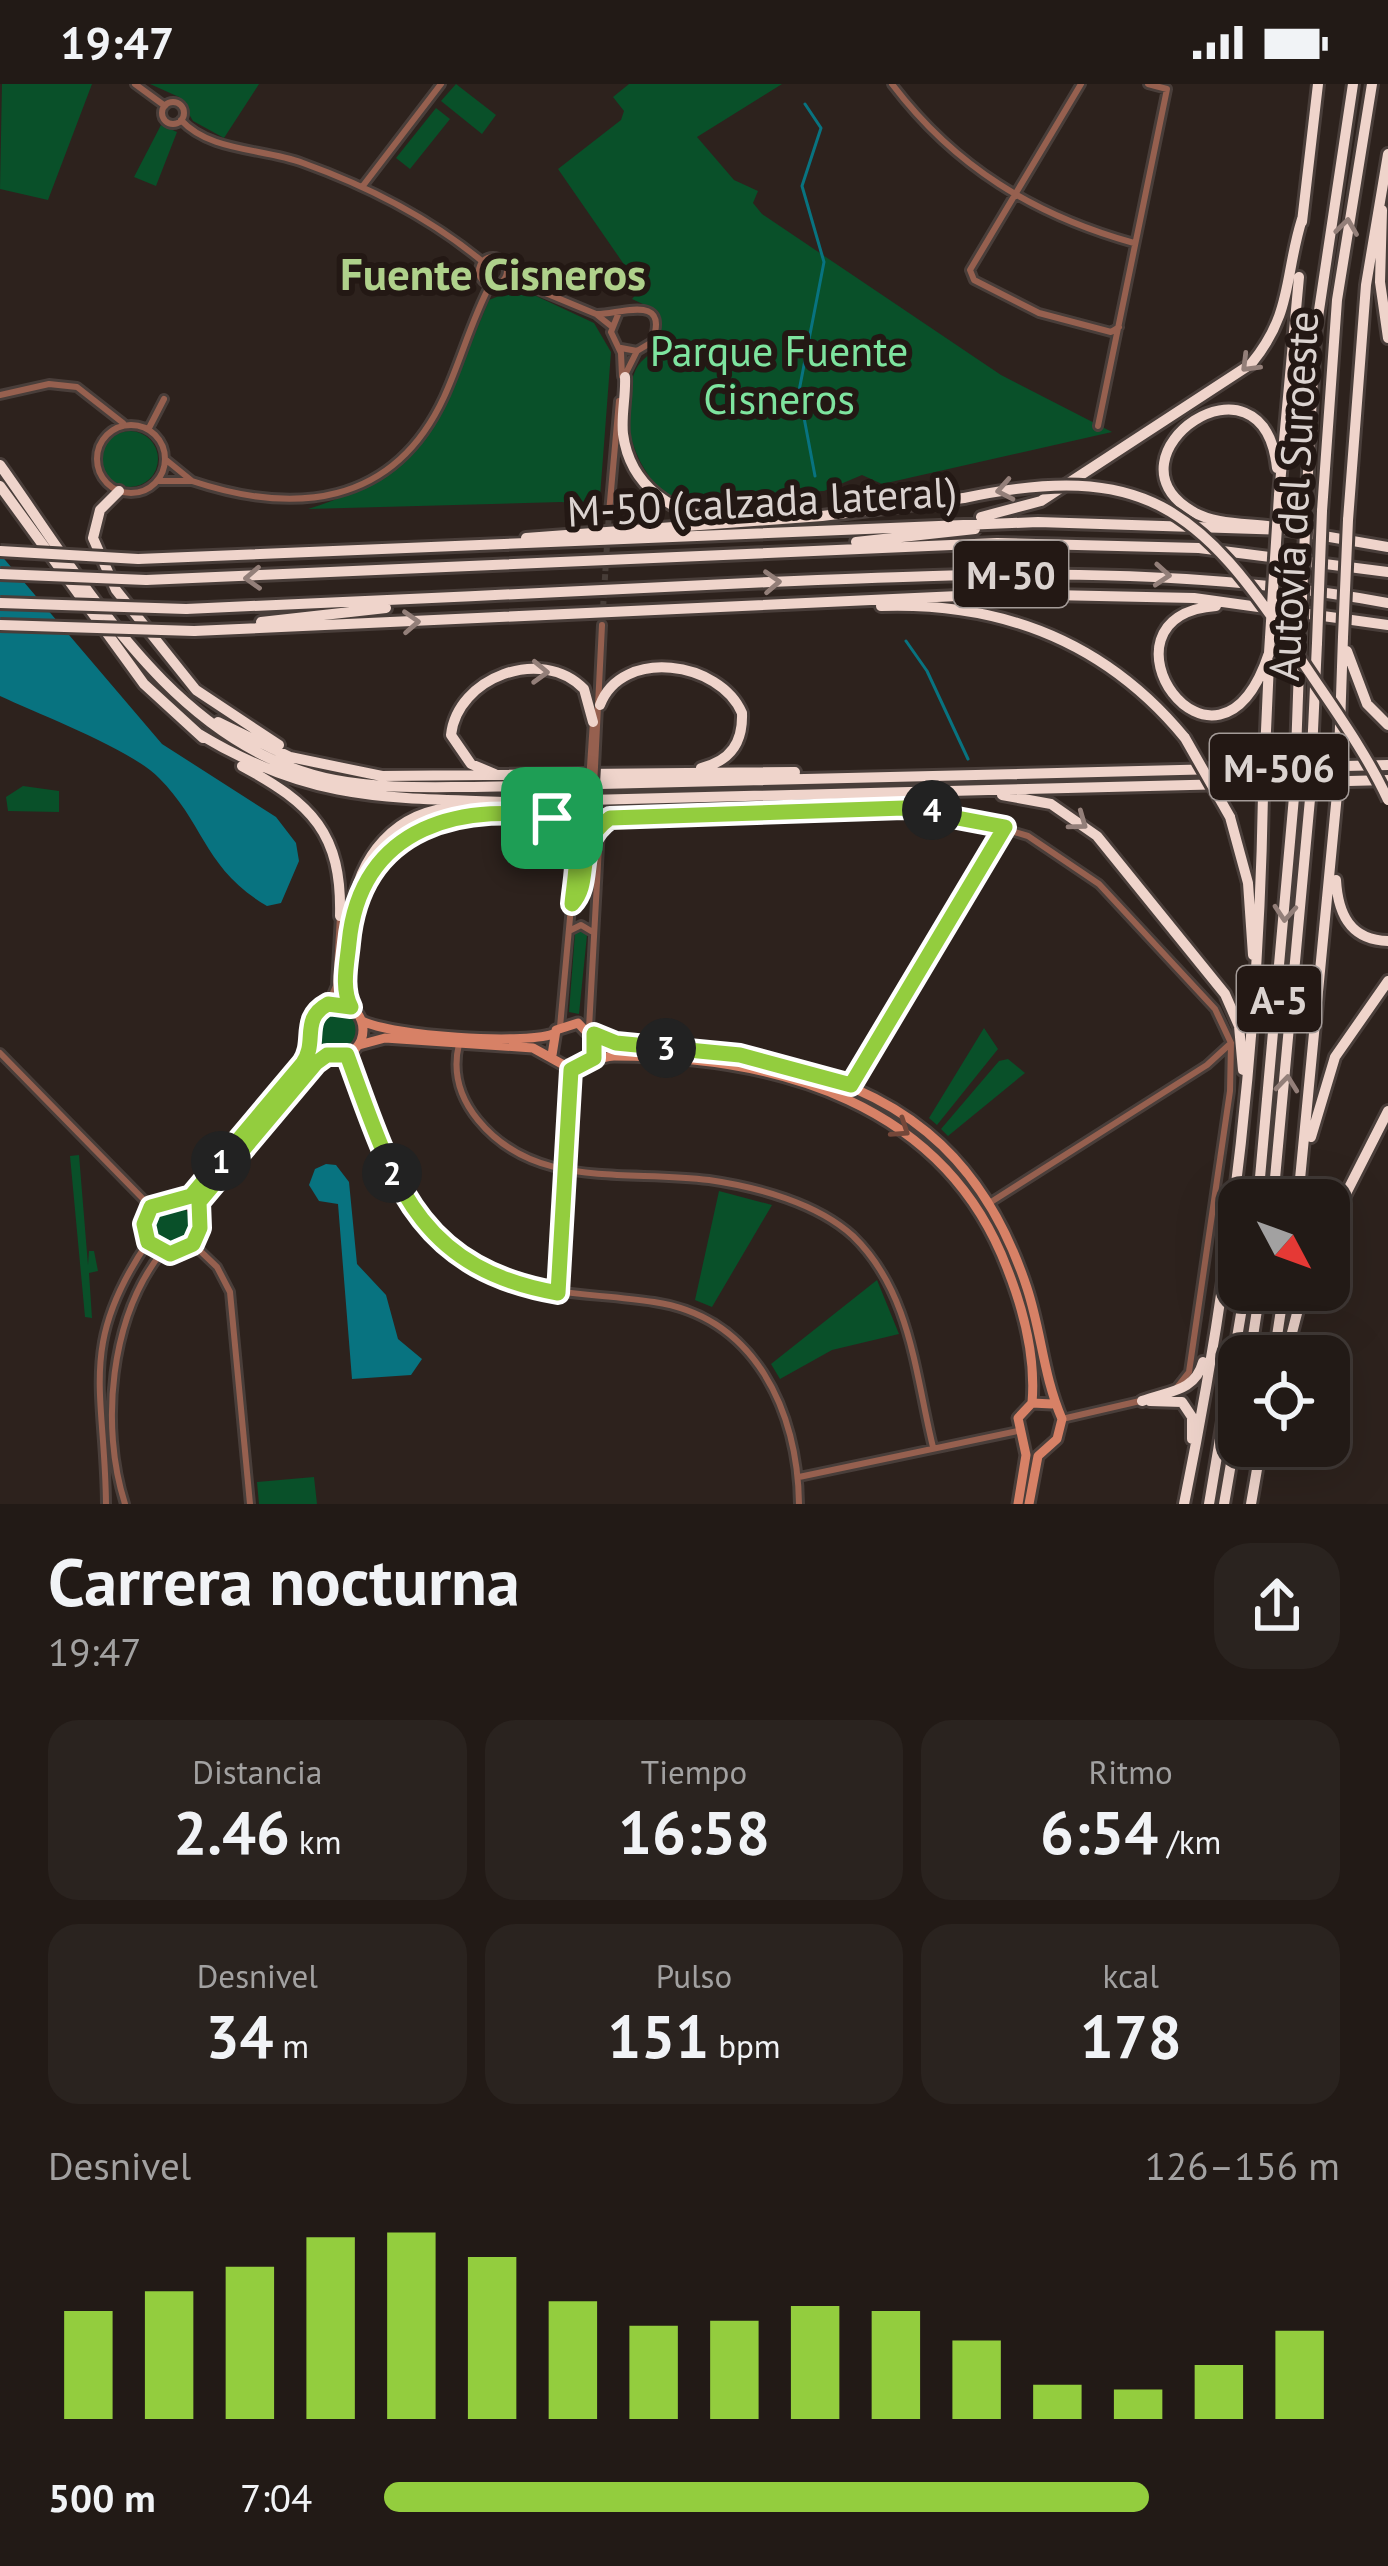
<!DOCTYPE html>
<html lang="es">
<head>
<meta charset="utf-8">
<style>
  :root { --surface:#221a16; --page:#2a231f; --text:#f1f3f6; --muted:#a2a1a1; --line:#3f3835; --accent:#93cd3e }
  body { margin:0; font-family:"PT Sans",sans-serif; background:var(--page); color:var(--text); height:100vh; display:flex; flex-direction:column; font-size:45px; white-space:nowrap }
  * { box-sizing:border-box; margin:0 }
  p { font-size:39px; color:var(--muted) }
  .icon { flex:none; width:66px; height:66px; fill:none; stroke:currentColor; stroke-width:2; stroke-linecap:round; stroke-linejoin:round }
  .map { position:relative; height:1420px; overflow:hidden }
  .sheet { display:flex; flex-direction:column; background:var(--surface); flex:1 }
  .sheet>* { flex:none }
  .needle { width:78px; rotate:131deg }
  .buttons { position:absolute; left:1218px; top:1095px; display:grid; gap:24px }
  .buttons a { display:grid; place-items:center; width:132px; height:132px; border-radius:24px; background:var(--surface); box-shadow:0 12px 48px #0002,0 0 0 3px var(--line); font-size:60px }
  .pin { position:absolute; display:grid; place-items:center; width:102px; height:102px; color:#fff; margin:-51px; border-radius:24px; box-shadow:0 6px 18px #0006 }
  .km { position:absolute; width:60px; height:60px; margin:-30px; border-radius:50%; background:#222; color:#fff; font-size:33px; line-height:60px; text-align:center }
  .round { display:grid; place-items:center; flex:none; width:126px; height:126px; border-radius:36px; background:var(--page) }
  .head { display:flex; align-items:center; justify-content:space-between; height:204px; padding:0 48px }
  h1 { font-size:66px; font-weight:800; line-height:90px }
  .figures { display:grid; grid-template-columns:repeat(3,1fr); gap:18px; height:204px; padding:12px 48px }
  .figures div { display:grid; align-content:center; border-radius:30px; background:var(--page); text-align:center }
  .figures b { font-size:60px; font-weight:800 }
  .figures small { font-size:33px; font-weight:400 }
  .figures p { font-size:33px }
  .chart { height:336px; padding:24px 48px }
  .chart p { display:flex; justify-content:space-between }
  .chart svg { width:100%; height:216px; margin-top:12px; stroke:var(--accent); stroke-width:6 }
  ul { padding:0 48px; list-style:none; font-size:39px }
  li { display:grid; grid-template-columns:192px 144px 1fr; align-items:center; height:90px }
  li i { height:30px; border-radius:15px; background:var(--accent) }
  .status { display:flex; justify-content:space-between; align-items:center; height:84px; padding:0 60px; background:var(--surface); direction:ltr }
  .status svg { height:33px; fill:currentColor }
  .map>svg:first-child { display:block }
  .green { fill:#095029 }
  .water { fill:#087380 }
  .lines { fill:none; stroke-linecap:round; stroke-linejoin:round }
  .stream { stroke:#087380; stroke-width:3 }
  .street-tunnel { stroke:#473d38; stroke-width:6; stroke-dasharray:6 3; stroke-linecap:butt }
  .street-casing { stroke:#493e3a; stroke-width:12 }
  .secondary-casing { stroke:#493e3a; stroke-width:15 }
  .highway-casing { stroke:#493e3a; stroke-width:16 }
  .street { stroke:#96604f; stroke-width:6 }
  .secondary { stroke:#d78166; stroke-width:9 }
  .highway { stroke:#efd4cb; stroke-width:10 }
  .street-bridge-casing { stroke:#493e3a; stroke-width:12; stroke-linecap:butt }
  .highway-bridge-casing { stroke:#493e3a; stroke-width:16; stroke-linecap:butt }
  .street-bridge { stroke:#96604f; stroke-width:6 }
  .highway-bridge { stroke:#efd4cb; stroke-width:10 }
  .oneway { stroke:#937f79 }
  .oneway2 { stroke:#744739 }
  .route-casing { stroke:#fff; stroke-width:24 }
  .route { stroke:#93cd3e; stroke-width:15 }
  .labels { text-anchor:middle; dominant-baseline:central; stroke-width:12; stroke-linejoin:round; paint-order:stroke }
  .shield { fill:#231814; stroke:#a49b98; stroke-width:3 }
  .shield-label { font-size:39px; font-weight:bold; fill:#dbd3d0 }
  .park-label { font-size:42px; fill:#7ee49f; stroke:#231814 }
  .street-label { font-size:42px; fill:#dbd3d0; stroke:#231814 }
  .neighbourhood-label { font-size:45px; font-weight:bold; fill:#afd18b; stroke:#231814 }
</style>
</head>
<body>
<div class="status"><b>19:47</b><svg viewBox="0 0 49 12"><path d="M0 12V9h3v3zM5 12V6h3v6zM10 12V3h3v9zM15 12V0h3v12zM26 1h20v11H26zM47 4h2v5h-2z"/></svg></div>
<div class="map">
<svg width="1388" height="1420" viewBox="0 0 1388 1420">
  <rect width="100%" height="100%" fill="#2d221d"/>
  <path class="green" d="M2,0H92L48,116L0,105Z
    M150,0H259L224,54L193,37L179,13Z
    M456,0L496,31L482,50L441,17Z
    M629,0H782L697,53L734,96L758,107L753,119L762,130L1001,291L1112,348L882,400L862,391L824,407L666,412C633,380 616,331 636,285C641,275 655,267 663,257L658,227L632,215L641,205L558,85L621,36L624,27L613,13Z
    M436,24L450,35L410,85L396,74Z
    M161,41L177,48L156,102L134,93Z
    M519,204L594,239L611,268L598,439L585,438L583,420L561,418L308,425C439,385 440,330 489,216Z
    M102 375a28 28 0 1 1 56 0a28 28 0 1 1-56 0Z
    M23,702L59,707V728L8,727L6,713Z
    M581,845L587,851L579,930L569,928L575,849Z
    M314 946a22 22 0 1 1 44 0a22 22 0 1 1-44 0Z
    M984,944L998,965L937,1041L929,1034Z
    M1008,975L1025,989L948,1052L941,1045L999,977Z
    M79,1071L88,1181L89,1167H94L98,1187L89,1189L92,1234L85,1233L70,1072Z
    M719,1107L772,1121L712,1223L695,1216Z
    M151 1142a21 21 0 1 1 42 0a21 21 0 1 1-42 0Z
    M877,1196L899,1250L832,1266L780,1295L771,1280Z
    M314,1393L317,1420H259L257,1398Z"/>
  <path class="water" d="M0,470L162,660L276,733L296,759L299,777L281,819L267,822C204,785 205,740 159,694C131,665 40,631 0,612Z
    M326,1080L336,1081L349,1098L357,1180L386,1211L398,1255L422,1275L411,1291L352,1295L338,1120L319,1117L309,1101L315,1085Z"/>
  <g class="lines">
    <path class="stream" d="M805,20L821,44L802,102L824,178L799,307L815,392
      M906,557L927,587L968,675"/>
    <path class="street-tunnel" d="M602,541L609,429"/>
    <g class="street-casing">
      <path id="street" d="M135,0L165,22
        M892,0C955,83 1034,131 1134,159
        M1081,0L970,186L974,196L1039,229L1111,248L1119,243
        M162 29a11 11 0 1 1 22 0a11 11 0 1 1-22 0Z
        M181,36C210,68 263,64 303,79C367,102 430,134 483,178
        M362,103L441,0
        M479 187a14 14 0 1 1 28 0a14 14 0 1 1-28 0Z
        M507,193L596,230L611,242
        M619,228L611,248L621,269L622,292
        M596,230C618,231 671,208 652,258L637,267L621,264
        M625,291L637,267
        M0,311L49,300L77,303L123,339
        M97 375a34 34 0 1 1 68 0a34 34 0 1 1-68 0Z
        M1098,342L1167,5L1148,0
        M149,344L164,315
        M158,397H192L165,375
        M192,397C294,431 393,423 444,313C461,276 471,237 490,201
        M609,429L619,317
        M590,683L593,637
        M595,683L602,541
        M592,734V787
        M363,797C404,731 495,721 566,736L577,769
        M571,820C595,797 569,755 613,734L940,726L1028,752L1099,800L1215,925L1231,959L1230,1007L1189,1288L1178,1302
        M351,832L345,904L351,923
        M571,846L581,841L591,847
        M328,920L336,902L340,832
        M560,943L575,779L586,734
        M589,944L600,744
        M459,960C452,989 460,1014 478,1036C536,1107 628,1085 709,1096C757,1103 817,1119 853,1152C911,1208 915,1290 933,1363
        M0,969L151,1123
        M347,971C372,1038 392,1125 452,1170C512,1214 584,1207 654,1218C755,1233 798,1327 799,1420
        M851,1001L1005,743
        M144 1142a28 28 0 1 1 56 0a28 28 0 1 1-56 0Z
        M183,1116L303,979L312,959
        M991,1118L1207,981L1231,959
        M195,1126L327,971
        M193,1160L217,1183L230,1208L250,1420
        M558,1209L571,985
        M1062,1335L1140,1317
        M799,1393L1018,1347
        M106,1420C105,1307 77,1262 148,1158
        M125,1420C100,1342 110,1233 162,1168"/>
    </g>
    <g class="secondary-casing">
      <path id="secondary" d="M309 946a27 27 0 1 1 54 0a27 27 0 1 1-54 0Z
        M362,937C393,952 521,961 553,950
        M594,950C628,973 713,966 756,975C896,1002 982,1067 1027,1204C1042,1250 1043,1291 1062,1335L1057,1355L1038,1372L1029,1420
        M359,961L385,954L533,964L571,985C587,983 598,972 614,972C778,972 944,1019 1007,1184C1024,1227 1036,1273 1032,1319
        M552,971L556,946L578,939L596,958L588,980
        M1018,1420L1026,1371L1018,1334L1032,1319L1052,1320"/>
    </g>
    <g class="highway-casing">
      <path id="highway" d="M1382,126L1380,198L1388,254
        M1302,138L1318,0
        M625,293C626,312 621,331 623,350C630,402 673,432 722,434
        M0,381C87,503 176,665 335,696C381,705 428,703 474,703L1388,681
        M0,402L144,600L203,654
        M119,407L100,426L93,454L116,506L196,606L279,661
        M1279,411L1299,193
        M1306,427L1315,253L1353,0
        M1322,427L1337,216L1372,0
        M981,433L1041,417L1251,280C1293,229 1284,193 1302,135
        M1348,436L1366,201L1388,70
        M1274,443C1248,439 1214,441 1192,427C1099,372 1263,255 1277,384
        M526,454L822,432L964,414
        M856,458L975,445
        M138,475L1038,438L1289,446L1388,463
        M146,496L997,459L1199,464L1388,488
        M881,522C1003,518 1107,559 1185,654
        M1216,522C1083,532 1216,729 1269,569
        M186,525C381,517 575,507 770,498C978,489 1182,481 1388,519
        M261,538L386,524
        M194,547L1002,510L1194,514L1388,541
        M1347,567L1367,620L1388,641
        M600,621C622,563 720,577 742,629C743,658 731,677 701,684
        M218,638L290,673L382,692L795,688
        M199,650C310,717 384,714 509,718L1388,696
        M1312,668L1317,559
        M1265,669L1269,579
        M1296,669L1300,555
        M1339,672L1343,553
        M242,682C312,720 342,749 340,832
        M495,690L471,680L451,651C457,594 541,561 584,605L593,638
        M1002,711L1051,720L1097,752L1225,910L1239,942L1243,986
        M1230,733L1248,799L1253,871
        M1336,796C1338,830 1350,856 1388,857
        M351,832C358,772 395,726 459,723
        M1311,1053L1335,973L1388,897
        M1258,1116L1294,713
        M1273,1116L1310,715
        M1298,1116L1337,710
        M1329,1143L1388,1027
        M1250,1272L1260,1206
        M1274,1272L1284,1206
        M1286,1272L1303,1206
        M1142,1317C1168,1307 1195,1308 1203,1278
        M1150,1317L1182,1318L1192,1333V1355
        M1184,1420C1232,1185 1259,950 1263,711
        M1209,1420L1245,1206
        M1224,1420L1239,1333
        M1251,1420L1261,1362"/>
    </g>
    <use href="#street" class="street"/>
    <use href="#secondary" class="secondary"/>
    <use href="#highway" class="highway"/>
    <g class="street-bridge-casing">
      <path id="street-bridge" d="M586,734L590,683
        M592,734L595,683"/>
    </g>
    <g class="highway-bridge-casing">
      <path id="highway-bridge" d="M964,414C1144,376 1200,424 1296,568C1328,617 1364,664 1388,716
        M0,467L138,475
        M0,490L146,496
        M0,519L186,525
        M0,541L194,547
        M1343,553L1348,436
        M1300,555L1306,427
        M1317,559L1322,427
        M1269,569L1279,411
        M1185,654L1230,733
        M1337,710L1339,672
        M1263,711L1265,669
        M1294,713L1296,669
        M1310,715L1312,668"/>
    </g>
    <use href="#street-bridge" class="street-bridge"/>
    <use href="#highway-bridge" class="highway-bridge"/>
  </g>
  <defs><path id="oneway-chevron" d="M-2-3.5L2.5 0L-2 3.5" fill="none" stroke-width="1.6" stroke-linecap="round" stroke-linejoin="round" transform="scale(3)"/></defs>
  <g class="oneway">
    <use href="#oneway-chevron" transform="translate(1347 143) rotate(-82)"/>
    <use href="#oneway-chevron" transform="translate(1249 280) rotate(135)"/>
    <use href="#oneway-chevron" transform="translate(1005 406) rotate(169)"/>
    <use href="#oneway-chevron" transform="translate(1162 491) rotate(4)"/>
    <use href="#oneway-chevron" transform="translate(253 494) rotate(177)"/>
    <use href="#oneway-chevron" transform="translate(772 498) rotate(-3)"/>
    <use href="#oneway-chevron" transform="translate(411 538) rotate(-3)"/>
    <use href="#oneway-chevron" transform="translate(540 588) rotate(2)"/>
    <use href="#oneway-chevron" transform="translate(1079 738) rotate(36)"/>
    <use href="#oneway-chevron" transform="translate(1285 829) rotate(94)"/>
    <use href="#oneway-chevron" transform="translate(1287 1000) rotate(-84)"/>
  </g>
  <use class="oneway2" href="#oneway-chevron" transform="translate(901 1045) rotate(34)"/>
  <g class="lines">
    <g class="route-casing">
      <path id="route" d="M904,724L1005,743L851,1001L740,971L616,959L594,950V974L571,986L558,1209C414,1184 392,1093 347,971H327L316,979L199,1118L200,1144L193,1160L170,1170L148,1158L144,1140L151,1123L191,1112L303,979C318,957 300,935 328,920L351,923C341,904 347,880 349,859C360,741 464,715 566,736C584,757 574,795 572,820C594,797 572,761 610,734Z"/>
    </g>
    <use href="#route" class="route"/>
  </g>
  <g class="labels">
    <g class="shield">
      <rect x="954" y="457" width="114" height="66" rx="9"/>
      <rect x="1210" y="650" width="138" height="66" rx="9"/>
      <rect x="1237" y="882" width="84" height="66" rx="9"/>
    </g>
    <g class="shield-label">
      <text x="1011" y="490">M-50</text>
      <text x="1279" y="683">M-506</text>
      <text x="1279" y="915">A-5</text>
    </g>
    <g class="park-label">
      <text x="779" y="266">Parque Fuente<tspan x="779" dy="48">Cisneros</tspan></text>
    </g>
    <g class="street-label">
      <text transform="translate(1293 412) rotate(-87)">Autovía del Suroeste</text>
      <text transform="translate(762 417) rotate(-3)">M-50 (calzada lateral)</text>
    </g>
    <g class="neighbourhood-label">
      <text x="493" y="189">Fuente Cisneros</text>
    </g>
  </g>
</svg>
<div class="buttons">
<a><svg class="needle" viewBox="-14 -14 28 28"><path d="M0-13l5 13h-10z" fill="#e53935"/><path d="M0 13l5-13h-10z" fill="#a2a1a1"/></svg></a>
<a><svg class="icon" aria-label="locate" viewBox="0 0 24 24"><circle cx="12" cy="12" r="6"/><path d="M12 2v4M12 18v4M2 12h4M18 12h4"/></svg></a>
</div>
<div class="pin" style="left:552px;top:734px;background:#1e9e55"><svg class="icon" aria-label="arrive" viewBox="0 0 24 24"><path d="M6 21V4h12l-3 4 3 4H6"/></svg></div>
<b class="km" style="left:221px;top:1077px">1</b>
<b class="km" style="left:392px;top:1089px">2</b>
<b class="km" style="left:666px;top:964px">3</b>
<b class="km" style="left:932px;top:726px">4</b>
</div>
<section class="sheet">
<div class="head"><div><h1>Carrera nocturna</h1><p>19:47</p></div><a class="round"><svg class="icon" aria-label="share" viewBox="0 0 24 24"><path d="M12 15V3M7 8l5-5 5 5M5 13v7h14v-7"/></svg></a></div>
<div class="figures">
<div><p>Distancia</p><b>2.46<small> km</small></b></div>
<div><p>Tiempo</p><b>16:58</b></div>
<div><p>Ritmo</p><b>6:54<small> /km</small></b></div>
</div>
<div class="figures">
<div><p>Desnivel</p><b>34<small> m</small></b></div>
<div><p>Pulso</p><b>151<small> bpm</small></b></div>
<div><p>kcal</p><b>178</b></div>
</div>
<div class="chart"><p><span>Desnivel</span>126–156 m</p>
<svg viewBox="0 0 160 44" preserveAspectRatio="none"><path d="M5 44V22M15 44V18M25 44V13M35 44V7M45 44V6M55 44V11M65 44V20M75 44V25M85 44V24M95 44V21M105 44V22M115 44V28M125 44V37M135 44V38M145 44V33M155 44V26"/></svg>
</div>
<ul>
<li><b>500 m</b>7:04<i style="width:80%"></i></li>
</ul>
</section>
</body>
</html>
